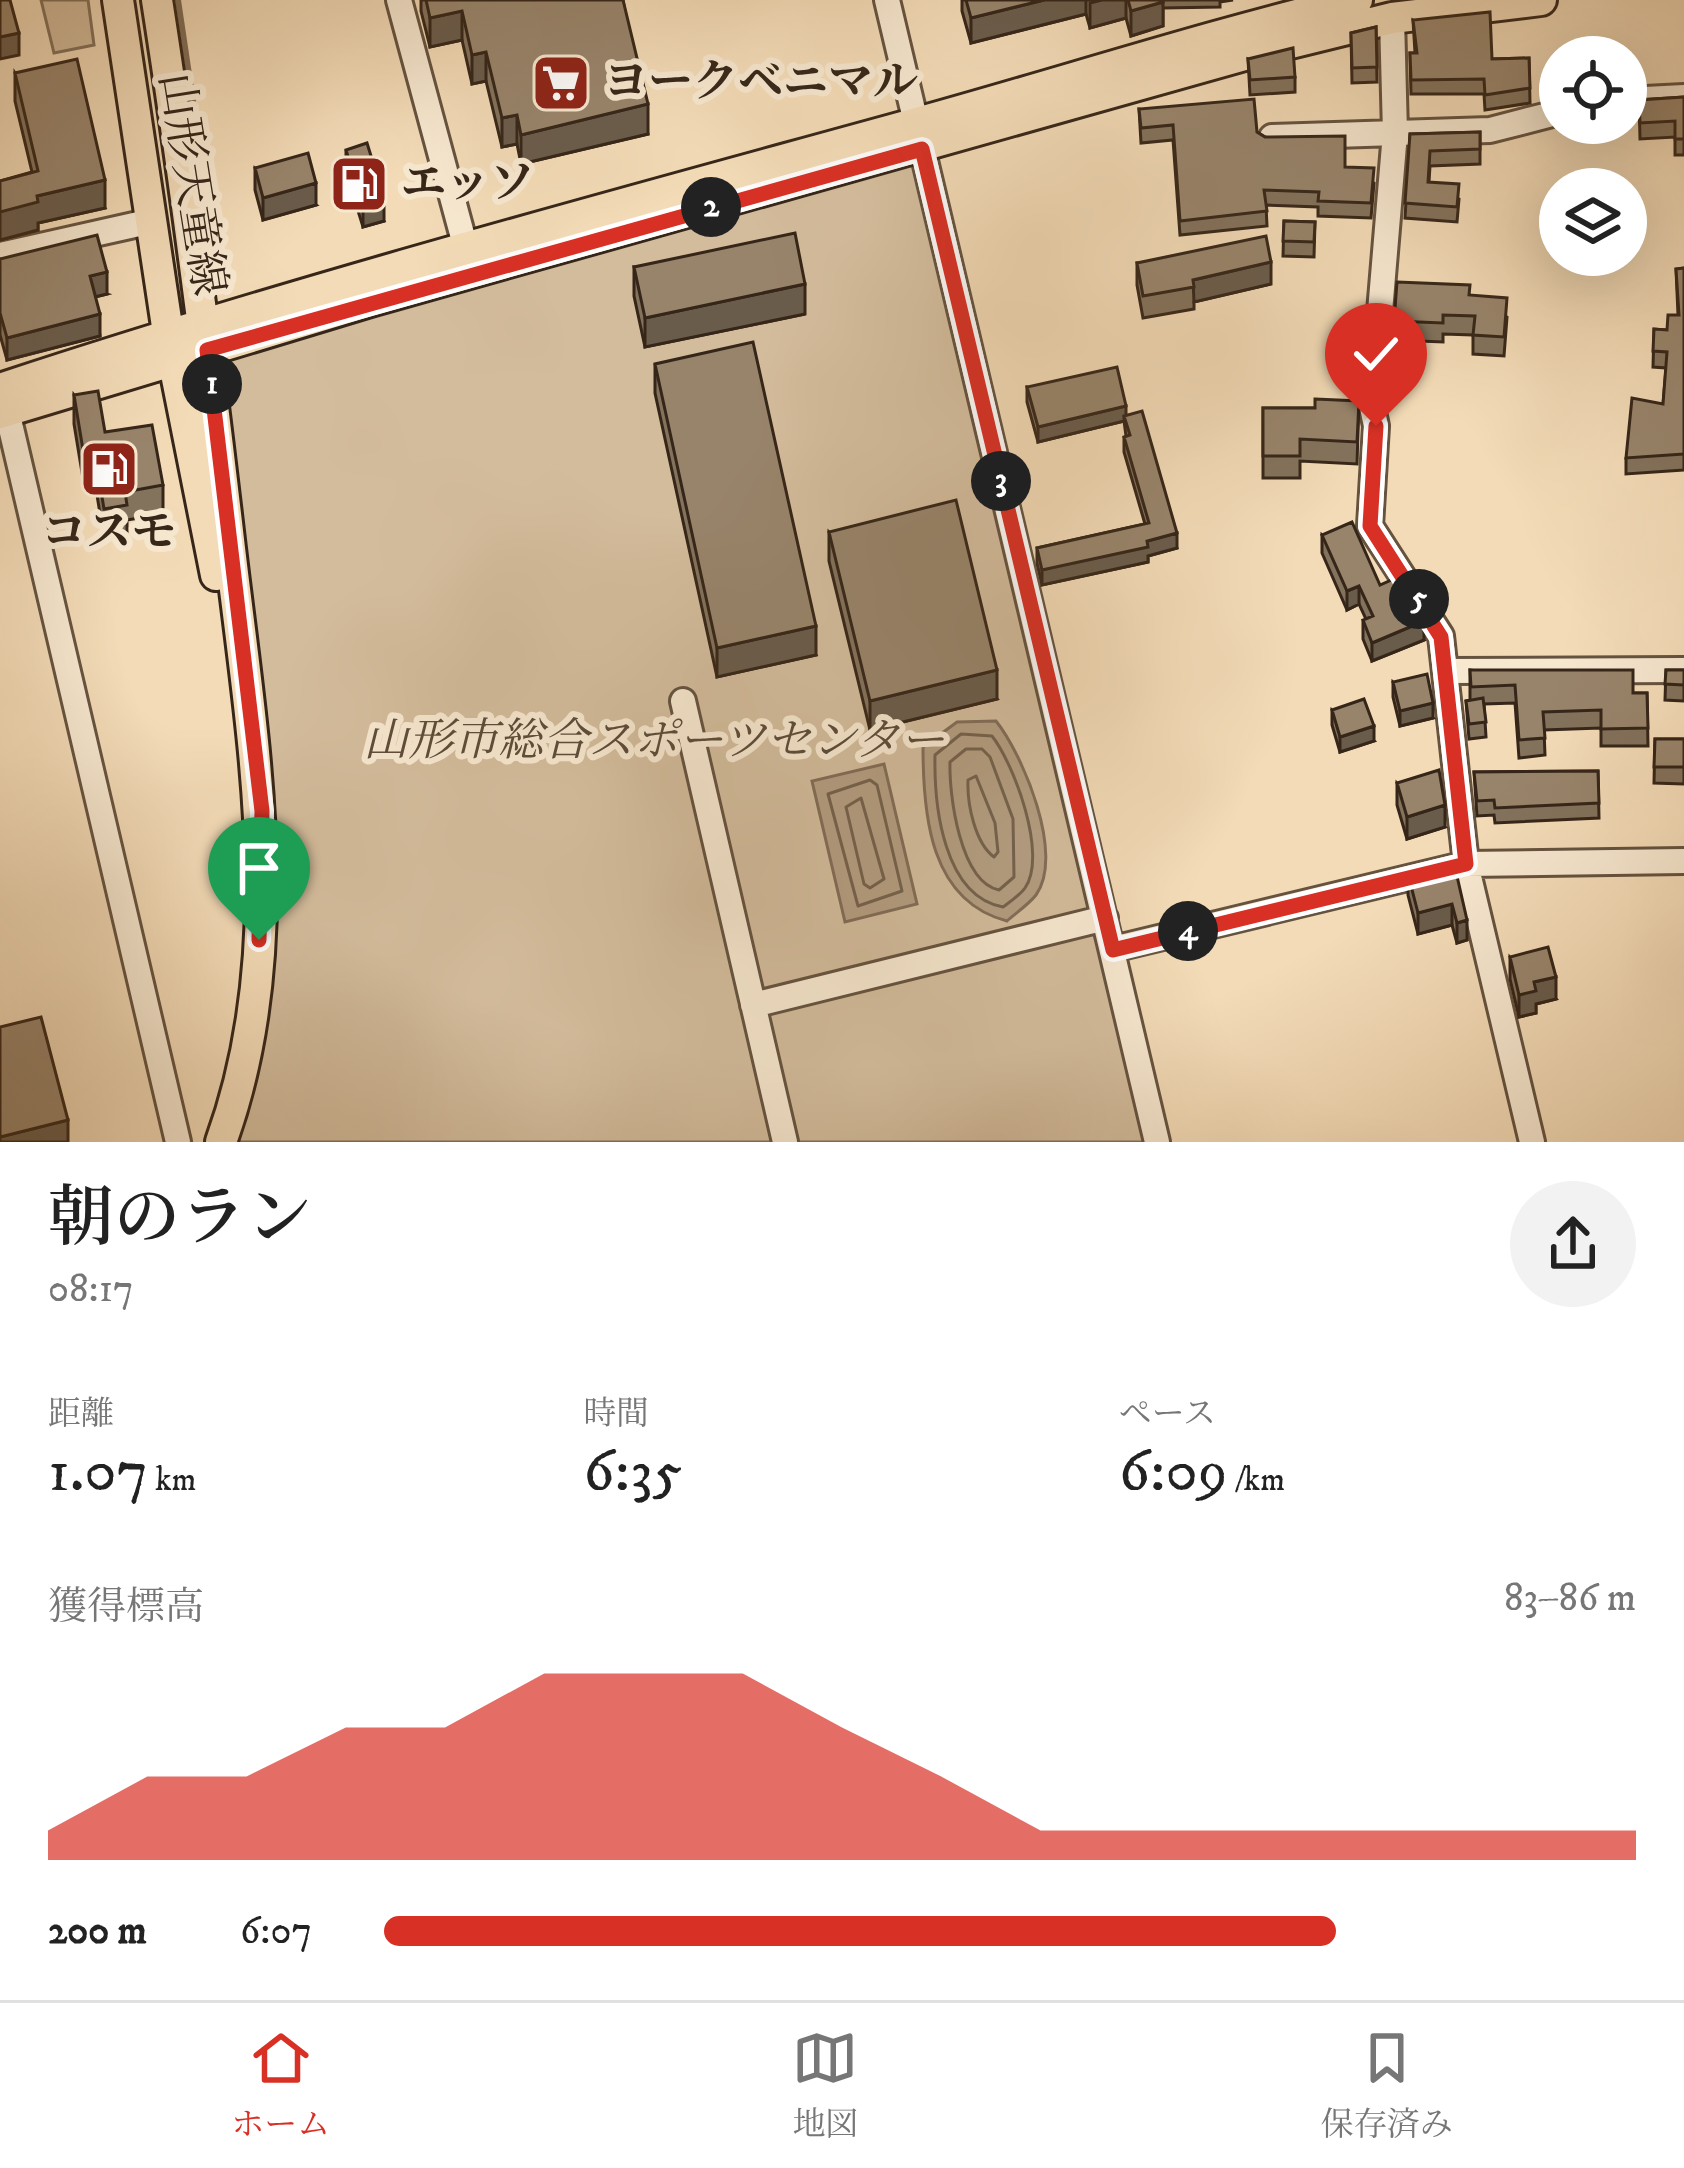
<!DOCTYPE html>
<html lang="ja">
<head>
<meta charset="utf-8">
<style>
  :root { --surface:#fff; --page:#f2f2f2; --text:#222; --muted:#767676; --line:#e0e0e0; --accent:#d93025 }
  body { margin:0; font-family:"IM FELL DW Pica","Noto Serif JP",serif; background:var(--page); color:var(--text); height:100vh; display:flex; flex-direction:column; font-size:45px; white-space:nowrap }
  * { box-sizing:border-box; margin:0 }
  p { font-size:39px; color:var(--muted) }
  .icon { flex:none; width:66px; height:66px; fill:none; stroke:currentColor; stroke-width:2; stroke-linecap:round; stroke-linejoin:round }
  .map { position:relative; height:1142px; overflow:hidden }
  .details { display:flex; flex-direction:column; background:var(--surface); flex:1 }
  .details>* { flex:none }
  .controls { position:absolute; left:1539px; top:36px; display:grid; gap:24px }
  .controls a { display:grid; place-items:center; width:108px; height:108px; border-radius:50%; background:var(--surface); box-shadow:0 12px 48px #0002; font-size:60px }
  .pin { position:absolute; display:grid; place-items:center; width:102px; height:102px; color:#fff; margin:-123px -51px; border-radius:50% 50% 50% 0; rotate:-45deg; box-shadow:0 0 12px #0007 }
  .pin .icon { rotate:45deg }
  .km { position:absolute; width:60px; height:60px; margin:-30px; border-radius:50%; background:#222; color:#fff; font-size:33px; line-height:60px; text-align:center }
  .round { display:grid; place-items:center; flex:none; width:126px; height:126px; border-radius:63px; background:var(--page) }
  .head { display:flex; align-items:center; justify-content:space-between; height:204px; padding:0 48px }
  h1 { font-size:66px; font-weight:600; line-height:90px }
  .figures { display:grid; grid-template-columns:repeat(3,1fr); gap:18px; height:204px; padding:12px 48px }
  .figures div { display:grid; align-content:center }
  .figures b { font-size:60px; font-weight:600 }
  .figures small { font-size:33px; font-weight:400 }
  .figures p { font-size:33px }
  .chart { height:336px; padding:24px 48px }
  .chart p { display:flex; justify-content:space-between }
  .chart svg { width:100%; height:216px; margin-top:12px; fill:var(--accent); opacity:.7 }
  ul { padding:0 48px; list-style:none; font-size:39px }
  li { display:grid; grid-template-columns:192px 144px 1fr; align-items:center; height:90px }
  li i { height:30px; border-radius:15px; background:var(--accent) }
  .tabs { display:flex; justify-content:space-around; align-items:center; height:168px; border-top:3px solid var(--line); background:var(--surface); font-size:33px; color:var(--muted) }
  .tabs a { display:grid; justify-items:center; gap:6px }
  .tabs .on { color:var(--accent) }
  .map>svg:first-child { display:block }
  .green { fill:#d3bc9c; stroke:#84715a; stroke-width:3 }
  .water { fill:#b39d81; stroke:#816d57; stroke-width:3 }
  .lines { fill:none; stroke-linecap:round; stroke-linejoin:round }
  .shore { stroke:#74624d; stroke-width:3 }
  .stream { stroke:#816d57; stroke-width:6 }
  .minor-casing { stroke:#655340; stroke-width:30 }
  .major-casing { stroke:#362619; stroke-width:36 }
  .minor { stroke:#f7e8d0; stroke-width:24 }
  .major { stroke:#f3dbb7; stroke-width:30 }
  .wall { fill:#83725c; stroke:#362619; stroke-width:3 }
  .shaded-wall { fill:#6a5c4b; stroke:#362619; stroke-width:3 }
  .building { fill:#98846b; stroke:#362619; stroke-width:3 }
  .route-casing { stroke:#fff; stroke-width:24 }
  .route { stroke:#d93025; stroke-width:15 }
  .labels { text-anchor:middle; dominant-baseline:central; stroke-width:12; stroke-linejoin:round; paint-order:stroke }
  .poi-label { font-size:45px; font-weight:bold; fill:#362619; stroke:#f7e8d0; text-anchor:start }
  .street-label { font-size:45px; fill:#362619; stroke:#f7e8d0 }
  .park-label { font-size:45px; font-style:italic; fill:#5d4c3a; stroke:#f7e8d0 }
</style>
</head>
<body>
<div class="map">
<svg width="1684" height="1142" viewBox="0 0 1684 1142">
  <rect width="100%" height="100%" fill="#f3dbb7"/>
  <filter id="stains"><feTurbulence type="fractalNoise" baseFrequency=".00167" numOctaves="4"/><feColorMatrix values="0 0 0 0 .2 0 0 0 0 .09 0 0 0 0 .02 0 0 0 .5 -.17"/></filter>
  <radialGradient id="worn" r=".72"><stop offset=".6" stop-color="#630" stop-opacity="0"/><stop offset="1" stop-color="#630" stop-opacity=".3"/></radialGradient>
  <path class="green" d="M41,0H88L94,45L54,53Z
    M922,149L1157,1142H221L259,940L207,349Z"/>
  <path class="water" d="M996,721C1023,755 1065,855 1036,895C1029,904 1016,913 1007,921C930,901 923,816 923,747L957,722Z
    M884,764L917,904L845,922L812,781Z"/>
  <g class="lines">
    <path class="shore" d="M961,734L992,736C1014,764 1048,855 1025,888C1020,895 1010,902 1003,907C943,896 934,805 935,755Z
      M966,749H982L990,757L1013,819L1014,877L999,890C960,882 949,795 950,762Z
      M976,776L995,823L998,852L994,857C975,843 967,804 968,780Z
      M870,780L877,785L902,891L858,906L828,794Z
      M861,798L884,879L870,888L864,884L846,807Z"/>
    <path class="stream" d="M178,0L211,223"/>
    <g class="minor-casing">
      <path id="minor" d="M399,0L465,245
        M887,0L1157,1142
        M1392,18L1395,133L1372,407L1376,426L1370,526L1441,636L1466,864L1532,1142
        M1626,100L1684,97
        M1272,137L1490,130L1560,112
        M0,255L152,221
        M7,411L178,1142
        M1448,671L1684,670
        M683,701L785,1142
        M1113,949L1466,864L1684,861
        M753,1005L1105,918"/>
    </g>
    <g class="major-casing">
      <path id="major" d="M118,0L168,333L216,575
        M157,0C185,180 208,359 229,540C252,739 292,947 221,1142
        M0,389C300,290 605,209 910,125C1059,84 1206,36 1357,0
        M0,413L370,301L1262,50L1392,18L1541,0"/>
    </g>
    <use href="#minor" class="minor"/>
    <use href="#major" class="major"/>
  </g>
  <path class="wall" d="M421,0H623L648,134L521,164L517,144L502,147L486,81L472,84L462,40L430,47L421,11Z
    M962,0H1233L1220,2V7L1163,8V26L1131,36L1126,18L1090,28L1086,14L971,43L962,11Z
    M1413,20L1492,59L1529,58L1530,103L1485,110L1484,94H1411L1410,53H1415Z
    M1376,27L1377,82L1352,83L1351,33Z
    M1248,59L1295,77V92L1250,95Z
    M15,73L105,208L38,223V230L0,240V181L32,172L15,101Z
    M1684,97V155H1675V137L1640,139L1639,100Z
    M1139,109L1257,132L1265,137L1345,167L1374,183L1371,218L1318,216V207L1266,205L1267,226L1180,235L1173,140L1141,143Z
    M1480,132V164L1430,166L1429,182L1459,199L1457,222L1405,218L1410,134Z
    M346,150L384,221L363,227L346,172Z
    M255,168L316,205L263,220L255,190Z
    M1284,221L1315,222L1314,257L1283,256Z
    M0,259L107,294L95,297L100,336L7,360L0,335Z
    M1137,263L1271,284L1194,302V309L1143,318L1137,285Z
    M634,267L805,314L645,347L634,296Z
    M1684,268V470L1626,474V458L1663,404L1666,368L1653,367L1654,329L1667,330L1678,315L1676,269Z
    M1470,295L1507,317L1504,356L1473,354V335L1443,334V342L1394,340V321Z
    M655,364L816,655L717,677L655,393Z
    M1027,387L1126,416L1177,548L1148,556V562L1042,585L1037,563V548L1145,524L1124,452V437L1126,436L1124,421L1038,442L1027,402Z
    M74,395L105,432L163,485V514L127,520V534L104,538L95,483L84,485L74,424Z
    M1359,401L1357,464L1300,461V478H1263V408H1315Z
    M829,532L997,699L870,730L829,561Z
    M1322,535L1380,585L1424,640L1372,661L1363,639V620L1366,619L1359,604L1347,610L1322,553Z
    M1470,670L1633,693H1647L1648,746H1601V728L1544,730L1545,755L1519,758L1515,703L1484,704L1486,737L1469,739L1466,701L1470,700Z
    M1666,670H1684V701L1665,700Z
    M1393,682L1433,718L1400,726L1393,697Z
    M1332,710L1374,741L1340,752L1332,725Z
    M1655,739H1684V784L1654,783Z
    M1598,771L1599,818L1495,823L1494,815L1477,816L1474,772Z
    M1397,783L1445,827L1407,839L1397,805Z
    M1454,863L1467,940L1457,943L1452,925L1418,934L1408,895V874Z
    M1510,957L1556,999L1536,1004V1013L1519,1017L1510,979Z"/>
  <path class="shaded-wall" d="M1044,0H1086V14L971,43V18Z
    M1102,0H1126V18L1090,28V3Z
    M1163,2V26L1131,36V11Z
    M462,11V40L430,47V18Z
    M19,33V55L0,59V37Z
    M486,52V81L472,84V55Z
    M648,104V134L521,164V135Z
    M517,115V144L502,147V118Z
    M105,180V208L38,223V230L0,240V212L37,196Z
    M316,183V205L263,220V198Z
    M384,198V221L363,227V205Z
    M1271,262V284L1194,302L1193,280Z
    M107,272V294L90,298V276Z
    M805,284V314L645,347V318Z
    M100,314V336L7,360V338Z
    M1126,406V421L1124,416V421L1038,442V427Z
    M1177,533V548L1148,556V562L1042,585V570Z
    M1359,586V604L1347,610V591Z
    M1424,621V640L1372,661V643Z
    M816,626V655L717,677V648Z
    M997,670V699L870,730V701Z
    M1433,703V718L1400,726V711Z
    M1374,726V741L1340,752V737Z
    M1445,805V827L1407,839V817Z
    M1452,904V925L1418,934V913Z
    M1467,920V940L1457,943V923Z
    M1556,977V999L1536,1004V1013L1519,1017V995L1534,982Z
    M68,1120V1142H0V1137Z"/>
  <path class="building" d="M0,0H10L19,33L0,37Z
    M426,0H623L648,104L521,135L517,115L502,118L486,52L472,55L462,11L430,18Z
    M966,0H1044L971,18Z
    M1128,0H1162L1163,2L1131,11Z
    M1490,12L1492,59L1529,58L1530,88L1485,95L1484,79L1411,80L1410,53H1417L1413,20Z
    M1376,27L1377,67L1352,68L1351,33Z
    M1293,48L1295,77L1250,80L1248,59Z
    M77,59L105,180L37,196L38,202L0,212V181L38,171L15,73Z
    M1684,97V139H1675V121L1640,123L1639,100Z
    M1254,99L1257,132L1265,137L1345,136V167L1374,168L1371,203L1318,201L1319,192L1264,190L1267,211L1180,221L1173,125L1141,128L1139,109Z
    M1480,132V149L1430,151L1428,182L1459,184L1457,207L1405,203L1410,134Z
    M367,143L384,198L363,205L346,150Z
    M308,153L316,183L263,198L255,168Z
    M1284,221L1315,222L1314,242L1283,241Z
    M795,233L805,284L645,318L634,267Z
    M97,235L107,272L90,276L100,314L7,338L0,313V259Z
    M1266,236L1271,262L1193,280L1194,287L1143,296L1137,263Z
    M1684,268V454L1626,458L1632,398L1663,404L1667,352L1653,351L1654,329L1667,330L1668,315H1679L1676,269Z
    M1397,282L1470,285L1469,295L1507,298L1504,337L1473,335L1475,316L1443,315V323L1394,321Z
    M753,342L816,626L717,648L655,364Z
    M1117,367L1126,406L1038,427L1027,387Z
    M98,391L105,432L152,425L163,485L125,492L127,505L104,509L95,454L84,456L74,395Z
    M1315,399L1359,401L1357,442L1300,439V456H1263V408H1315Z
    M1142,411L1177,533L1147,541L1148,547L1042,570L1037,548L1149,523L1124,437L1130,435L1124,416Z
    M956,500L997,670L870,701L829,532Z
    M1352,522L1380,585L1396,578L1424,621L1372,643L1363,620L1373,616L1359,586L1347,591L1322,535Z
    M1470,670H1633V693H1647L1648,728L1601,729V710L1543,712L1545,738L1519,740L1515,685L1471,687Z
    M1666,670H1684V685L1665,684Z
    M1427,674L1433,703L1400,711L1393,682Z
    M1483,698L1486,722L1469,724L1466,701Z
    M1364,699L1374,726L1340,737L1332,710Z
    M1655,739H1684V767H1654Z
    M1439,770L1445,805L1407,817L1397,783Z
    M1598,771L1599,803L1495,808L1494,800L1477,801L1474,772Z
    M1454,863L1467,920L1457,923L1452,904L1418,913L1408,874Z
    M1548,947L1556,977L1534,982L1536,991L1519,995L1510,957Z
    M41,1017L68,1120L0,1137V1027Z"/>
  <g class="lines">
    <g class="route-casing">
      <path id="route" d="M259,940L262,811L207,350L922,149L1113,950L1466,864L1441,637L1370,526L1376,426"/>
    </g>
    <use href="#route" class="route"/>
  </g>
  <defs>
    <g id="supermarket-square" transform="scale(3)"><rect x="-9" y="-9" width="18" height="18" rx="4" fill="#8f2418" stroke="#f7e8d0"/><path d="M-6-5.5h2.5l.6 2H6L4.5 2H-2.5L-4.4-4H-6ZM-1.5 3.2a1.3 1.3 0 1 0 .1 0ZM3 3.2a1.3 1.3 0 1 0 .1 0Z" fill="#fff"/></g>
    <g id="fuel-square" transform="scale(3)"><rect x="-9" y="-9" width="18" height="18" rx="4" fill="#8f2418" stroke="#f7e8d0"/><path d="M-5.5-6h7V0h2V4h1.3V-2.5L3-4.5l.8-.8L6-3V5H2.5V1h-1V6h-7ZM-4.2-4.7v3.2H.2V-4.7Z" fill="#fff"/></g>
  </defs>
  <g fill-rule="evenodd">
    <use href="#supermarket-square" x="561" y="83"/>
    <use href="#fuel-square" x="359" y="184"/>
    <use href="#fuel-square" x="109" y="469"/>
  </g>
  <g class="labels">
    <g class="poi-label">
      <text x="603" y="83">ヨークベニマル</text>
      <text x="401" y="184">エッソ</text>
      <text x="109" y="533" text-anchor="middle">コスモ</text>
    </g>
    <g class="street-label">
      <text transform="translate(191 184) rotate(81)">山形天童線</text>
    </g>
    <g class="park-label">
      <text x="654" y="742">山形市総合スポーツセンター</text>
    </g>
  </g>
  <rect width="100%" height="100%" filter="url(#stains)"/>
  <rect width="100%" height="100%" fill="url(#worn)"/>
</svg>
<div class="controls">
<a><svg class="icon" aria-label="locate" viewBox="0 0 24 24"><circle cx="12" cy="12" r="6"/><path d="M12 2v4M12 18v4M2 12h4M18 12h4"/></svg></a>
<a><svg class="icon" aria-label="layers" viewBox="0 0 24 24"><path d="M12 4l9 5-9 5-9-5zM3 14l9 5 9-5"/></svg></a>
</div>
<div class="pin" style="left:259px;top:940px;background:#1e9e55"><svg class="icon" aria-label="arrive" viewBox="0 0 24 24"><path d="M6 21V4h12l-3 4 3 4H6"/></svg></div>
<div class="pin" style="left:1376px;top:426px;background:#d93025"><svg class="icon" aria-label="check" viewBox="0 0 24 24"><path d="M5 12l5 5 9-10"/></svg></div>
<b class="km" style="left:212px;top:384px">1</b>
<b class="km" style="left:711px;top:207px">2</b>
<b class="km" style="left:1001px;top:481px">3</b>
<b class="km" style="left:1188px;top:931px">4</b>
<b class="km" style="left:1419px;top:599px">5</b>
</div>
<section class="details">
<div class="head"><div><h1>朝のラン</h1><p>08:17</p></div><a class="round"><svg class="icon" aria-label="share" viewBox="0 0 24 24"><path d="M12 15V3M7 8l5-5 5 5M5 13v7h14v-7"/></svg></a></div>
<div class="figures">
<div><p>距離</p><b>1.07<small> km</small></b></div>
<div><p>時間</p><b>6:35</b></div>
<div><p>ペース</p><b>6:09<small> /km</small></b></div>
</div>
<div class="chart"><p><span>獲得標高</span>83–86 m</p>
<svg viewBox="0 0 160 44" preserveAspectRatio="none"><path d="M0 44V38L10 27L20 27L30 17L40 17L50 6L60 6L70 6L80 17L90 27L100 38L110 38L120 38L130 38L140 38L150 38L160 38V44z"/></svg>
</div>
<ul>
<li><b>200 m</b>6:07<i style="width:76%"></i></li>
</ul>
</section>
<nav class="tabs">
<a class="on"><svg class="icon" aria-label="home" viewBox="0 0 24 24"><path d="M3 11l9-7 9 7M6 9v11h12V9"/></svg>ホーム</a>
<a><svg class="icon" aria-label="map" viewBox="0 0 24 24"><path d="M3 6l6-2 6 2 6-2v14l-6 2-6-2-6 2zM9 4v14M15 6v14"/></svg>地図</a>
<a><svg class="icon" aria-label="saved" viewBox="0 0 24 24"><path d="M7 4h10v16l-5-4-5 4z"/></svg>保存済み</a>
</nav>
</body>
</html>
